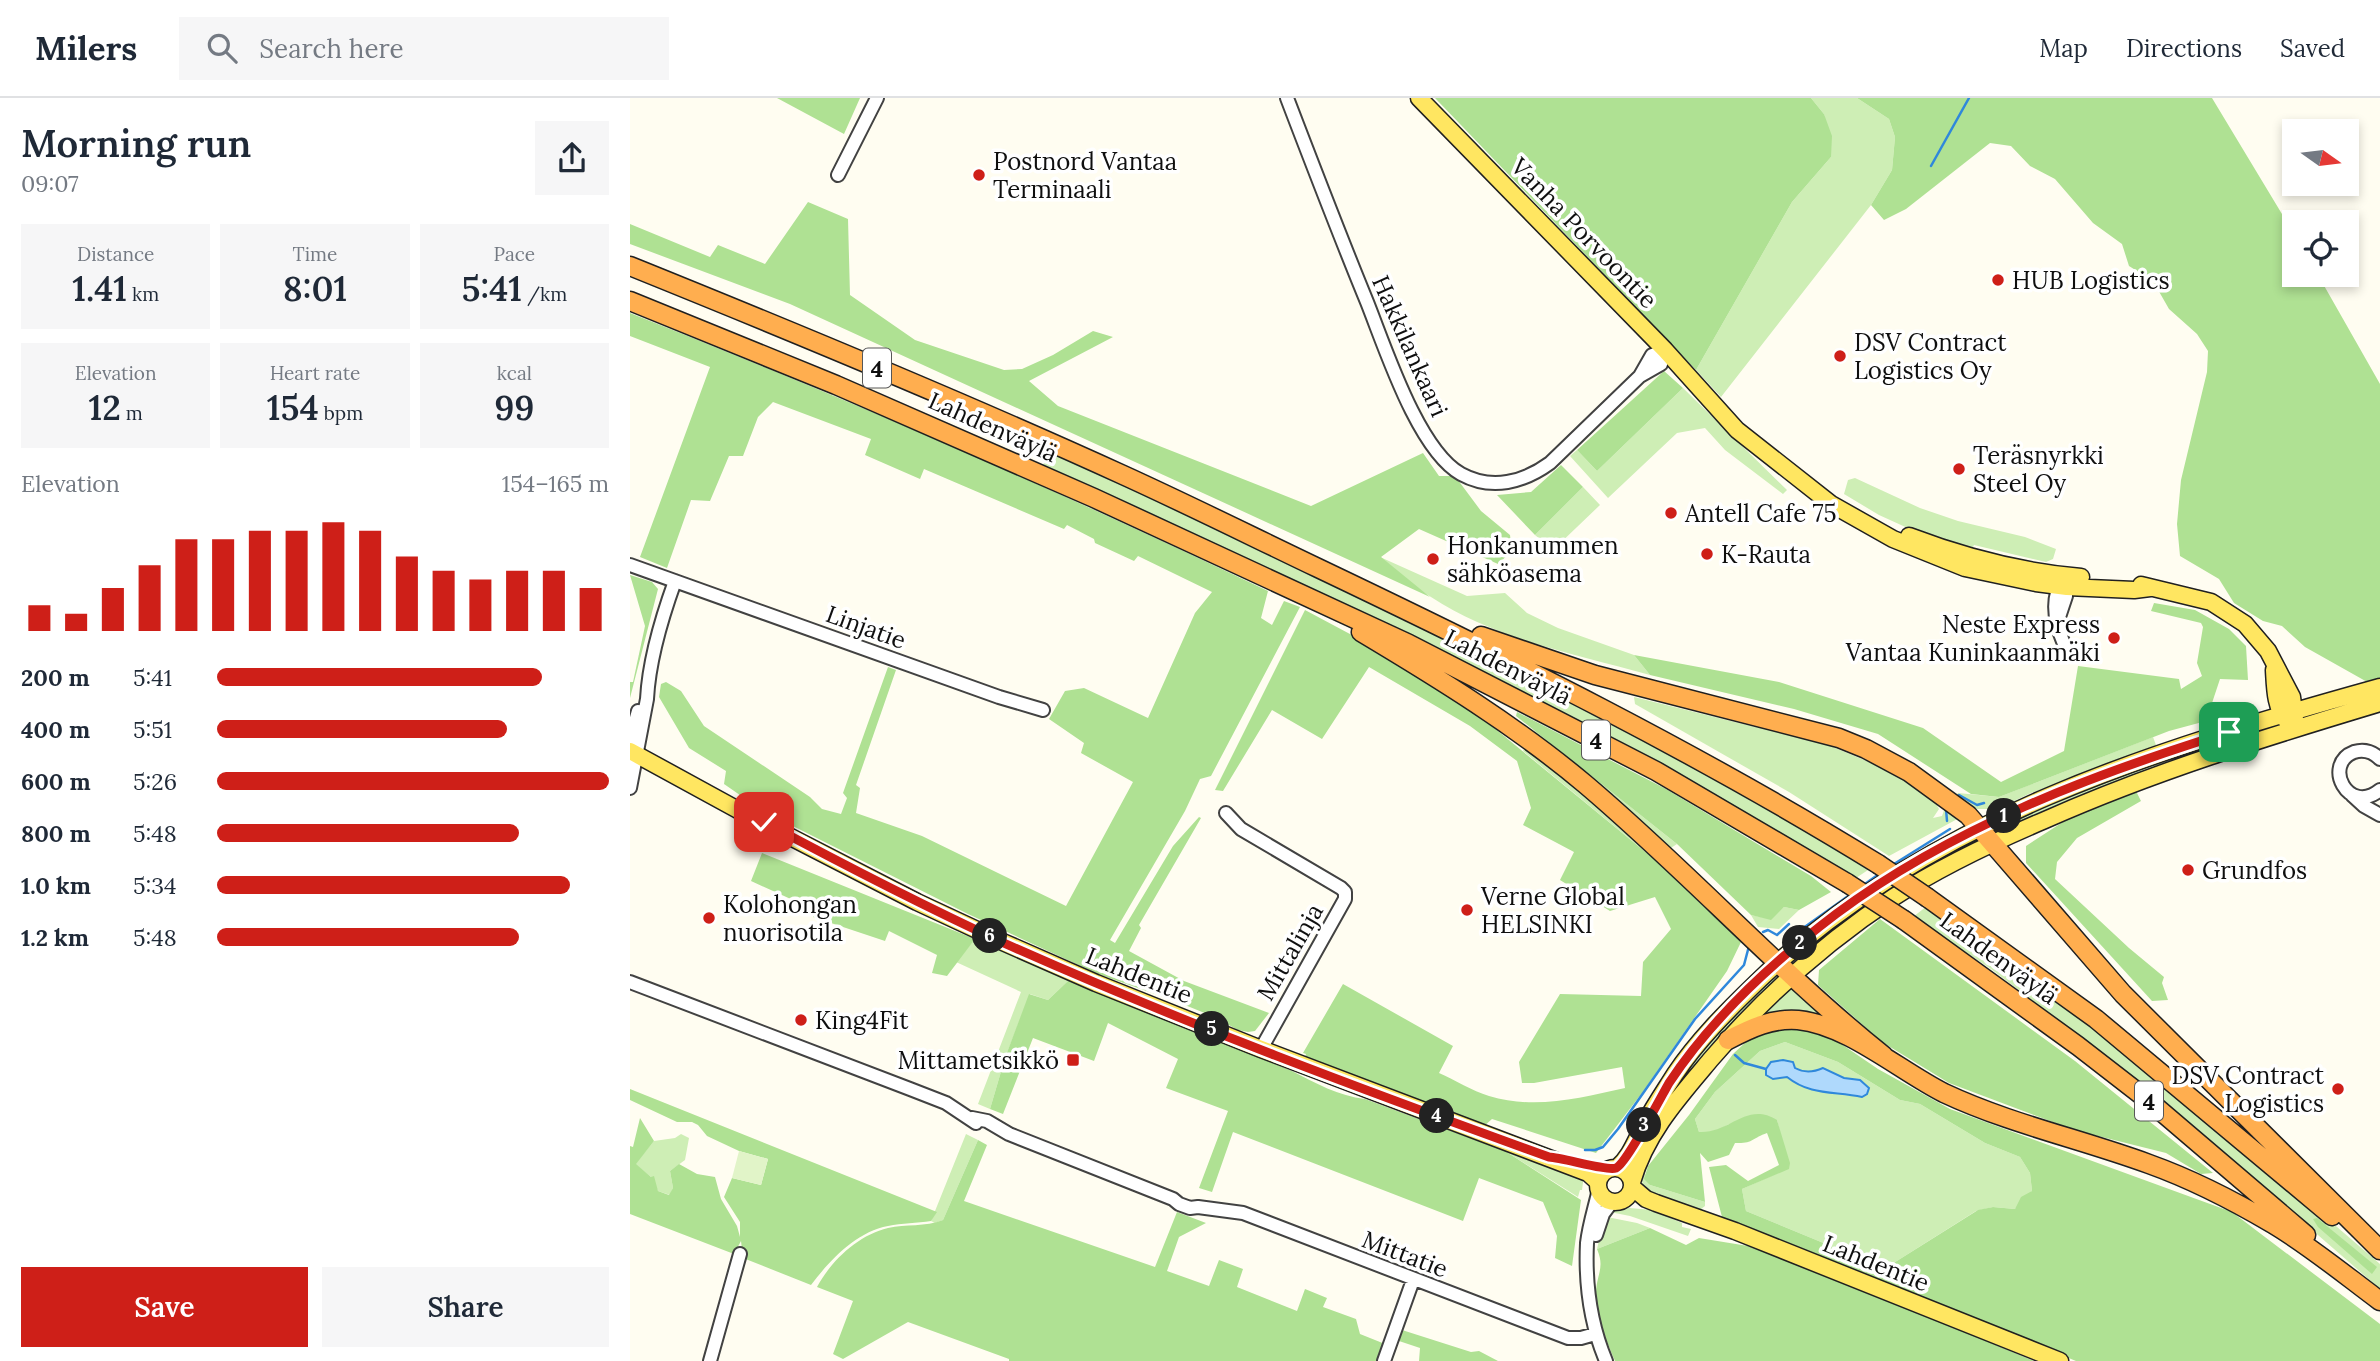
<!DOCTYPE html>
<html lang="en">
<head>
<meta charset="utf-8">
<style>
  :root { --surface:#fff; --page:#f6f6f7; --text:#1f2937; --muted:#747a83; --line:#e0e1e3; --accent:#ce1f18 }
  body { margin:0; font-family:Lora,serif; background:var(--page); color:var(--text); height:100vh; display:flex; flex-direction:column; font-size:26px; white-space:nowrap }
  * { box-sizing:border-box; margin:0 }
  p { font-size:23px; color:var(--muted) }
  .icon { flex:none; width:38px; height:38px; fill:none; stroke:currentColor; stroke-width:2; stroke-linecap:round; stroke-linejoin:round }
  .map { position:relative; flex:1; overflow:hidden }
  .side { display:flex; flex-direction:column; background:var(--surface); width:630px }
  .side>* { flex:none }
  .needle { width:46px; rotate:104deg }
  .buttons { position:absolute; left:1652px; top:21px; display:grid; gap:14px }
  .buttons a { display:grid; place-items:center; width:77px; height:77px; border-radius:0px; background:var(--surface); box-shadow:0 4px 10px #0003; font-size:35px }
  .pin { position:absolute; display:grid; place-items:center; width:60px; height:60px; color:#fff; margin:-30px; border-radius:14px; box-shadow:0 4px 10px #0006 }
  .km { position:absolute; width:35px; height:35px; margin:-18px; border-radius:50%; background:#222; color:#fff; font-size:19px; line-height:35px; text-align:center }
  .round { display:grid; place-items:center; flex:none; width:74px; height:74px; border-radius:0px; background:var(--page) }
  .summary { display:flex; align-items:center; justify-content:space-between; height:119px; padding:0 21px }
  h1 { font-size:38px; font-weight:600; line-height:52px }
  .metrics { display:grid; grid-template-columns:repeat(3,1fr); gap:10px; height:119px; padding:7px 21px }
  .metrics div { display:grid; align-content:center; border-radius:0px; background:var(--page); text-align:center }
  .metrics b { font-size:35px; font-weight:600 }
  .metrics small { font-size:19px; font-weight:400 }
  .metrics p { font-size:19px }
  .chart { height:196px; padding:14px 21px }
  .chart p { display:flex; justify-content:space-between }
  .chart svg { width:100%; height:126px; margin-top:7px; stroke:var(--accent); stroke-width:6 }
  .primary-button { display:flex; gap:14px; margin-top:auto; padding:14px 21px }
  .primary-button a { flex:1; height:80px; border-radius:0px; background:var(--accent); color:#fff; font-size:28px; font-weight:600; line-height:80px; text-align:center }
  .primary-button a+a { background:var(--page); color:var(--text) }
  ul { padding:0 21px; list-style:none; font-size:23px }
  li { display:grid; grid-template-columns:112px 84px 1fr; align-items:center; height:52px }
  li i { height:18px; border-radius:9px; background:var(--accent) }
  header { display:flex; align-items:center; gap:42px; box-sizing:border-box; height:98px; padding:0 35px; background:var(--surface); border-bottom:2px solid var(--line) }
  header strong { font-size:33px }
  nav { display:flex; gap:38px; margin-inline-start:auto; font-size:24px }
  .search { width:490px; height:63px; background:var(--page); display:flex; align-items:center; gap:18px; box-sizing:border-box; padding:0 24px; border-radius:0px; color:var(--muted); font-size:26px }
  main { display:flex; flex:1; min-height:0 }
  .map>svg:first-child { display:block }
  .green { fill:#ceeeb5 }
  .forest { fill:#afe193; fill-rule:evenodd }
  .pitch { fill:#e1f4c8 }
  .water { fill:#afd9fc; stroke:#2f88db; stroke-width:2 }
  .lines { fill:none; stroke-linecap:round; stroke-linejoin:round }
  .stream { stroke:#2f88db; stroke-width:2.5 }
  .minor-casing { stroke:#424242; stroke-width:16 }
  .major-casing { stroke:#202020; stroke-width:19 }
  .highway-casing { stroke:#202020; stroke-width:21 }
  .minor { stroke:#fff; stroke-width:12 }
  .major { stroke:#ffe661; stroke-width:16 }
  .highway { stroke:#ffae4f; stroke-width:18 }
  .highway-bridge-casing { stroke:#202020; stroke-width:21; stroke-linecap:butt }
  .highway-bridge { stroke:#ffae4f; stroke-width:18 }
  .route-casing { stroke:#fff; stroke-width:14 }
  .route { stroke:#ce1f18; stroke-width:9 }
  .poi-dot { fill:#ce1f18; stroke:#fff; stroke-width:2.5 }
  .labels { text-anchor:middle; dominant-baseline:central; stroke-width:7; stroke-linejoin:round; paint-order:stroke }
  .shield { fill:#fff; stroke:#575757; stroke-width:2 }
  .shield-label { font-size:23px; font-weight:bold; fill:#0f0f0f }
  .poi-label { font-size:24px; fill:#0f0f0f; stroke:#fff; text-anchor:start }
  .street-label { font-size:24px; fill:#0f0f0f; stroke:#fff }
</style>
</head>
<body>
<header>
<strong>Milers</strong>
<div class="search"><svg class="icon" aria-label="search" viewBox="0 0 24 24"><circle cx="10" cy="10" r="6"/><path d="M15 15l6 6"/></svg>Search here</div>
<nav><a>Map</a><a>Directions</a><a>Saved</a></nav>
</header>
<main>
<section class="side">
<div class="summary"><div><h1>Morning run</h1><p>09:07</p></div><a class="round"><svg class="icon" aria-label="share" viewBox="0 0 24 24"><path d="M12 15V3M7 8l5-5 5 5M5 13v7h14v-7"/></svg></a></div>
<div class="metrics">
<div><p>Distance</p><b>1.41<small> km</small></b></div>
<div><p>Time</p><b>8:01</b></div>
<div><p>Pace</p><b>5:41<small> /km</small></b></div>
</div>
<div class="metrics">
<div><p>Elevation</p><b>12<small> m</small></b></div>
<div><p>Heart rate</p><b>154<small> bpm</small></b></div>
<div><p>kcal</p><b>99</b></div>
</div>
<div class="chart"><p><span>Elevation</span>154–165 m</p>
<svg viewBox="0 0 160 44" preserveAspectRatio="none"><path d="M5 44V35M15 44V38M25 44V29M35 44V21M45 44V12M55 44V12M65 44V9M75 44V9M85 44V6M95 44V9M105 44V18M115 44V23M125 44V26M135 44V23M145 44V23M155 44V29"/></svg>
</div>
<ul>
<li><b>200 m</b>5:41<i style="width:83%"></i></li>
<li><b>400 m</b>5:51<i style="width:74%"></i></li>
<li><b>600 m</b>5:26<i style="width:100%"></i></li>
<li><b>800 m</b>5:48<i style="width:77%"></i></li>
<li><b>1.0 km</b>5:34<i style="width:90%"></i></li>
<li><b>1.2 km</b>5:48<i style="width:77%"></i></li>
</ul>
<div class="primary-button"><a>Save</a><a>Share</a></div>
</section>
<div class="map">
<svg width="1750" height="1263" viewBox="0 0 1750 1263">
  <rect width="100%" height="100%" fill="#fffdf1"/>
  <path class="green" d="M1181,0H1227L1259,21L1265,39L1262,72L1241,107L1091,299L1066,272L1162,104L1201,59L1194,16Z
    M1053,290L1157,392L1153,396L1095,352L1075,330L1047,335L978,400L940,358L947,352L967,373Z
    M422,351L992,626L1241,770L1226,780L1219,777C961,620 688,491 413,367Z
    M1225,380L1290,410L1328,423L1395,439L1426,451L1423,461L1416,464L1344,447L1342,451L1293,437L1249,417L1214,396L1218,382Z
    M953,389L970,407L923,452L905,437Z
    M750,459L837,498L875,495L897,515L928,530L1004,557L1020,577C946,556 867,542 801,499C783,488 767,472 750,459Z
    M1004,599L1125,629L1172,636L1270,677L1303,700L1309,711L1303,720L1312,718L1316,707L1331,719L1259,758L1159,694L1005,606Z
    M1650,624L1647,628L1557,660L1366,737L1362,729C1451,685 1555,653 1650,624Z
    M905,633L1047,746L1024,761L893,653Z
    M1523,639L1526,647L1513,654L1401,695L1367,711H1347L1324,700L1328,695L1369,699Z
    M1297,808L1404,881L1671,1098L1750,1166V1191L1526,996L1361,871L1283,819Z
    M1154,809L1169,812L1149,831L1128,829L1121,817L1141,821Z
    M345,841L440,881L418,902L400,896L375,960L360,1011L348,1006L391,894L326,864Z
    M1144,874L1149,882L1007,1047L1064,960Z
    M1164,885L1213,931L1125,922Z
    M1155,944L1208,964L1270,1002L1290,1006L1355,1045L1390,1059L1400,1075L1402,1093L1385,1111L1363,1109L1346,1113L1262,1166L1242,1165L1116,1113L1112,1091L1159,1070L1147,1022L1099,1026L1083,1035L1069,1034L1065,1021L1085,994L1130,953Z
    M51,1036L59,1040L55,1062L40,1073L43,1090L40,1097L28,1093L21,1079L5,1066L24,1043L45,1040Z
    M336,1036L348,1042L313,1122L305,1125L301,1123Z
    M875,1053L954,1077L952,1092H950L948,1099Z
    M1012,1067L1018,1068L1015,1075L1020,1087L1075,1104V1108L1070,1112C1039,1104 1006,1107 1012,1067Z
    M989,1109L1022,1112L1052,1125V1129L1061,1131L1058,1138L1000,1118L980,1114Z
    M977,1119L1007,1125L1020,1130L967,1151L973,1125Z"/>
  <path class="forest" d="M147,0H230L214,36Z
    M805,0H1181L1194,16L1202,38L1201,59L1162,104L1066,272Z
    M1227,0H1582L1664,136V177H1688L1750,286V581L1739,585L1675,549L1652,528L1633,523L1604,505L1589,481L1550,458L1547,426L1551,382L1577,274L1578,253L1567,236L1539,211L1523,183L1499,168L1492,146L1463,125L1425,81L1400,68L1381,48L1360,45L1276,111L1254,122L1241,107L1262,72L1265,39L1259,21Z
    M178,104L218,121L220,197L285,242L374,272L392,271L423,257L463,233L483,239L399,283L428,308L681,408L793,355L809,378H825L851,413L880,437L882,453L868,466L789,431L751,459L800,499L160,206L0,146V126L80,159L88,147L135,166Z
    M0,215C216,300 429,393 638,493L631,520L642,527L654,503L670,509L581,678L570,681L555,713L480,842L485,845L543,748L569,719L571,720L509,827L511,830L499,853L554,883L639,915L625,933L618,934L608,932L582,918L545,903L468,876L338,816L133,713L94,686L96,673L59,650L29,599L31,586L36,584L51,593L74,628L180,699L192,711L211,716L217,700L213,695L258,569L266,572L226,687L230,690L226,715L292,738L436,808L503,684L451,655L454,645L419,621L435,593L454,590L518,620L565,515L582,494L508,458L504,463L465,445L464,441L437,427L434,431L294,371L290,381L235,357L241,341L143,304L128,319L113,358H99L80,403L61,402L37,470L10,459L80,269L0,238Z
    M1034,273L1053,290L967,373L947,352Z
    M931,367L953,389L905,437L867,397L901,394Z
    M0,477L22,484L28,491L0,600V584H3L15,528Z
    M1524,505L1565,512L1599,531L1616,548L1618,582L1590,581L1582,605L1618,608L1617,612L1539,633L1369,699L1341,696L1248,636L1164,611L1020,577L1004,557L1149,584L1293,630L1371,684L1434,653L1448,568L1549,581L1551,591L1572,578L1567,565L1573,529L1571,525L1521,513Z
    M675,512L748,551L830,602L1024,761L1111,844L1097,873L1012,995L966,1055L862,1021L852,1030L675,959L676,956L673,955L713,886L823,948L809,975C825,982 842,993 859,998C905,1012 950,1000 995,990L992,969L904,985H892L889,964L930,896L1011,898L1013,864L1041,831L1025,799L980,813L930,782L944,754L893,727L901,710L887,663L840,628L739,569L692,641L642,612L593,693L585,692Z
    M887,614L1036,691L1181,778L1201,794L1169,812L1154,809L1141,822L1121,817L1047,746L886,618Z
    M1506,693L1511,703L1447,740L1427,764L1425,781L1499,850L1534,879L1532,885L1538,902L1522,903L1396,765V748L1436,722Z
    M132,755L345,841L317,878L302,875L307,857L259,833L255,843L183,819L185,812L121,783Z
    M1250,821L1445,963L1583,1075L1571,1076L1536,1055L1444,1032L1319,985L1252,944L1188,887L1189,872Z
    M440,881L662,973C685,985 709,998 735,1001L875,1053L951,1102L942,1168L925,1160L927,1138L913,1104L849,1080L833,1123L603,1034L582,1094L569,1090L598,1013L536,990L548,961L478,925L464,963L403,940L373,1016L360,1011L375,960L399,896L418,902Z
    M1148,930H1172L1204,941L1248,971L1320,1011L1602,1114L1750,1226V1263H1446L1092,1119L1079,1069L1096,1067L1118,1083L1149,1067L1137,1035C1122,1040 1123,1046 1105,1045L1099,1057L1078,1064L1070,1055L1075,1104L1020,1087L1014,1081L1018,1068L1059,1017L1103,956L1117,943ZM1155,944L1208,964L1270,1002L1290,1006L1355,1045L1390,1059L1400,1075L1402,1093L1391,1099L1385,1111L1363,1109L1348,1112L1262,1166L1242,1165L1116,1113L1112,1091L1159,1071L1160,1065L1147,1022C1116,1003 1100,1036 1069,1034L1065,1021L1085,994L1130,953Z
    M0,991L307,1114L301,1123C287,1125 272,1125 258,1128C226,1134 200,1162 181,1187L113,1160L111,1143L104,1156L0,1116V1048L3,1049L10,1020L24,1043L6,1066L21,1079L24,1078L28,1093L39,1097L43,1090L40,1073L49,1066L67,1076L85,1079L91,1101L107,1128L110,1139V1124L94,1099L102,1080L131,1087L138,1061L109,1053L77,1038L68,1027L62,1024H47L0,1002Z
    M348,1042L357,1047L334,1103L525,1169L547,1114L576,1125L549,1139L537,1173L579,1188L589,1162L613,1171L607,1189L667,1213L675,1191L697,1200L693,1209L726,1221L730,1236L755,1246L748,1263H379V1261L278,1224L213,1261L203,1256L223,1203L187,1189C201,1163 228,1137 258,1130C276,1126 295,1129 313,1122Z
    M1687,1120L1747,1169L1742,1176L1688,1129L1683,1121Z
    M1020,1130L1056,1147L1069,1140L1118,1148L1198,1177L1404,1263H985C976,1242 965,1218 966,1194C967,1175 975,1170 967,1151Z
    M772,1232L841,1254L849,1253L868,1263H789L790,1250L769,1243Z"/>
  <path class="pitch" d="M109,1053L138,1061L131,1087L102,1080Z"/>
  <path class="water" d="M1153,962L1163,964L1165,970C1174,975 1184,974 1193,970L1214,980L1230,982L1239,990L1237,996L1232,999C1204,993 1181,998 1157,979L1143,981L1136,977V971L1141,964Z"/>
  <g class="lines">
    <path class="stream" d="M1301,68L1339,0
      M1329,697L1347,707L1354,705
      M1316,711L1317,723
      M1264,766L1320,731
      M1232,788L1249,776
      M1169,833L1221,796
      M1133,834L1138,832L1147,837L1159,826
      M1105,957L1114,965L1136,971
      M955,1052H965L973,1049L988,1031L1065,921L1114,867L1119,848"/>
    <g class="minor-casing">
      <path id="minor" d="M657,0C683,68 709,136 737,204C755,249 788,352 831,376C862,393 894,384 920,365L1010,278L1031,266L1035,252L1022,257L1010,278
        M208,77L247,0
        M0,467L369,599L413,612
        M1433,481C1420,501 1425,525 1434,546
        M1428,522L1436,498V482
        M0,641L8,613
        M1750,661C1743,654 1734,651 1724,654C1692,666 1718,718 1750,692
        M0,690L17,601C19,562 32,519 45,483
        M1722,697L1734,708L1750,717
        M596,715L611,731L711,790L715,794V801L631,951
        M0,884L280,991L316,1005L346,1025
        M342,1020L357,1023L379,1036L543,1101L549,1106L560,1110L568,1109L613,1115L938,1240H951L965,1236
        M969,1091C965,1109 959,1127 957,1145C955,1187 960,1225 976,1263
        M966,1137L973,1116L982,1104
        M80,1263L110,1156
        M754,1263L783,1182"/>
    </g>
    <g class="major-casing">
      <path id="major" d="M789,0L1035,252L1107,332L1201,406L1263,441L1335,470L1406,485L1437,489L1504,492L1520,490
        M1279,438C1334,459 1393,474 1451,479
        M1511,487L1581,504L1615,526L1638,553L1662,599L1665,621
        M1644,572C1645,589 1645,611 1657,623
        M0,653L108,712L287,804L375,845L466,885L631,951L958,1075L968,1084
        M968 1087a17 17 0 1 1 34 0a17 17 0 1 1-34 0Z
        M987,1070C1001,1058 1006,1041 1015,1025C1024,1008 1035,992 1045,976C1067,943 1097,913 1126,885C1296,720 1527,651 1750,589
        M1002,1084C1016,1035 1050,998 1082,960C1135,898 1196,844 1264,799C1312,768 1363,744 1415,722C1523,674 1637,639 1750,605
        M1002,1089L1016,1101L1026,1105L1105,1133L1430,1263"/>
    </g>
    <g class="highway-casing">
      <path id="highway" d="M0,168C166,235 331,303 493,377C559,407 623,439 688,470C879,561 1068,655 1248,766
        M0,203L206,287L464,400L779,546L1026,673L1217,785
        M731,534C808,580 886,628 955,686C1058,773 1149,874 1254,958
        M851,538L965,577L1209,640L1236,651L1279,674L1338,717L1493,896L1750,1152
        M1298,800L1466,921L1702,1118
        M1274,822L1448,948L1519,1003L1676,1137
        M1098,942C1121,930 1142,920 1168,922C1218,927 1270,973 1314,995C1380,1026 1451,1041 1519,1066C1561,1081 1604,1103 1643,1126C1680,1148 1715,1177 1750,1203"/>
    </g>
    <use href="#minor" class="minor"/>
    <use href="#major" class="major"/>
    <use href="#highway" class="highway"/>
    <g class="highway-bridge-casing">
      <path id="highway-bridge" d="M1248,766L1298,800
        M1217,785L1274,822"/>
    </g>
    <use href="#highway-bridge" class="highway-bridge"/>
  </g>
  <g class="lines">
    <g class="route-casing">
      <path id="route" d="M134,724C214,767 294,808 376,846C553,925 736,993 919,1059C934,1060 977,1073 986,1070C996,1066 1031,999 1039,985C1082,920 1144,863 1206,816C1323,729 1461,677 1599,634"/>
    </g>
    <use href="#route" class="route"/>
  </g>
  <g class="poi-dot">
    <circle cx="349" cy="77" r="7"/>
    <circle cx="1368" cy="182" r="7"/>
    <circle cx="1210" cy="258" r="7"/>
    <circle cx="1329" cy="371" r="7"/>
    <circle cx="1041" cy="415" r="7"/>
    <circle cx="1077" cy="456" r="7"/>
    <circle cx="803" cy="461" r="7"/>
    <circle cx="1484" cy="540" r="7"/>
    <circle cx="1558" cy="772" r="7"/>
    <circle cx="837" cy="812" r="7"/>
    <circle cx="79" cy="820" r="7"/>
    <circle cx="171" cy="922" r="7"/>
    <rect x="436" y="955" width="14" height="14" rx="3.5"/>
    <circle cx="1708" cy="991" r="7"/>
  </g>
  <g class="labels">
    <g class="shield">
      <rect x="233" y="250.5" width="28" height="39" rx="5"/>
      <rect x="952" y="622.5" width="28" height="39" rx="5"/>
      <rect x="1505" y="983.5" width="28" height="39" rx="5"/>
    </g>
    <g class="shield-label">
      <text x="247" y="270">4</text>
      <text x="966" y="642">4</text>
      <text x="1519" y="1003">4</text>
    </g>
    <g class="poi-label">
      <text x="363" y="63">Postnord Vantaa<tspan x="363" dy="28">Terminaali</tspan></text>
      <text x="1382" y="182">HUB Logistics</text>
      <text x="1224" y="244">DSV Contract<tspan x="1224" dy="28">Logistics Oy</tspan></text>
      <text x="1343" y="357">Teräsnyrkki<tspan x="1343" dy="28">Steel Oy</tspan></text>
      <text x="1055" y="415">Antell Cafe 75</text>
      <text x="817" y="447">Honkanummen<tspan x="817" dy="28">sähköasema</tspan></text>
      <text x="1091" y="456">K-Rauta</text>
      <text x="1470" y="526" text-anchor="end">Neste Express<tspan x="1470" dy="28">Vantaa Kuninkaanmäki</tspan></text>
      <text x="1572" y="772">Grundfos</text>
      <text x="851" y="798">Verne Global<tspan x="851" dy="28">HELSINKI</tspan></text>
      <text x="93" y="806">Kolohongan<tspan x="93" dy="28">nuorisotila</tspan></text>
      <text x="185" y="922">King4Fit</text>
      <text x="429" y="962" text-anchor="end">Mittametsikkö</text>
      <text x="1694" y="977" text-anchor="end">DSV Contract<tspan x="1694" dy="28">Logistics</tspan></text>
    </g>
    <g class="street-label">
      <text transform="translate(954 135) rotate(46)">Vanha Porvoontie</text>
      <text transform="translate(780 248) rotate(66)">Hakkilankaari</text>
      <text transform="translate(363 329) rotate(24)">Lahdenväylä</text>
      <text transform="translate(236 529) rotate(20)">Linjatie</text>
      <text transform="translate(878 569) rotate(27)">Lahdenväylä</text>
      <text transform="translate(660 854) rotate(-60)">Mittalinja</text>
      <text transform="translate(1369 860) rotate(36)">Lahdenväylä</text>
      <text transform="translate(509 877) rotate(22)">Lahdentie</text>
      <text transform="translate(775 1156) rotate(21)">Mittatie</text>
      <text transform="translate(1246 1165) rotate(22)">Lahdentie</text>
    </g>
  </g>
</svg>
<div class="buttons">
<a><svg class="needle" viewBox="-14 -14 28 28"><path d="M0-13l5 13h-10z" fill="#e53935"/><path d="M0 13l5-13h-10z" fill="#747a83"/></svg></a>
<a><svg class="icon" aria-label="locate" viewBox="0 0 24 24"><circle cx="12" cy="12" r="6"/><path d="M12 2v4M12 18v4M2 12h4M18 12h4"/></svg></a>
</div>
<div class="pin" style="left:1599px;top:634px;background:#1e9e55"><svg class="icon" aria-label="arrive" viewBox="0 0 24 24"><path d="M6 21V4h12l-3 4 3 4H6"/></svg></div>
<div class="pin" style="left:134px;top:724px;background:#d93025"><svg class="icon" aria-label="check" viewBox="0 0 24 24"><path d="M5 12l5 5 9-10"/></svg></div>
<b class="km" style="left:1374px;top:718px">1</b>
<b class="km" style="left:1170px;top:845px">2</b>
<b class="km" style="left:1014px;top:1027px">3</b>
<b class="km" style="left:807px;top:1018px">4</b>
<b class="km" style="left:582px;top:931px">5</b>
<b class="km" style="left:360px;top:838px">6</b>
</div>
</main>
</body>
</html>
